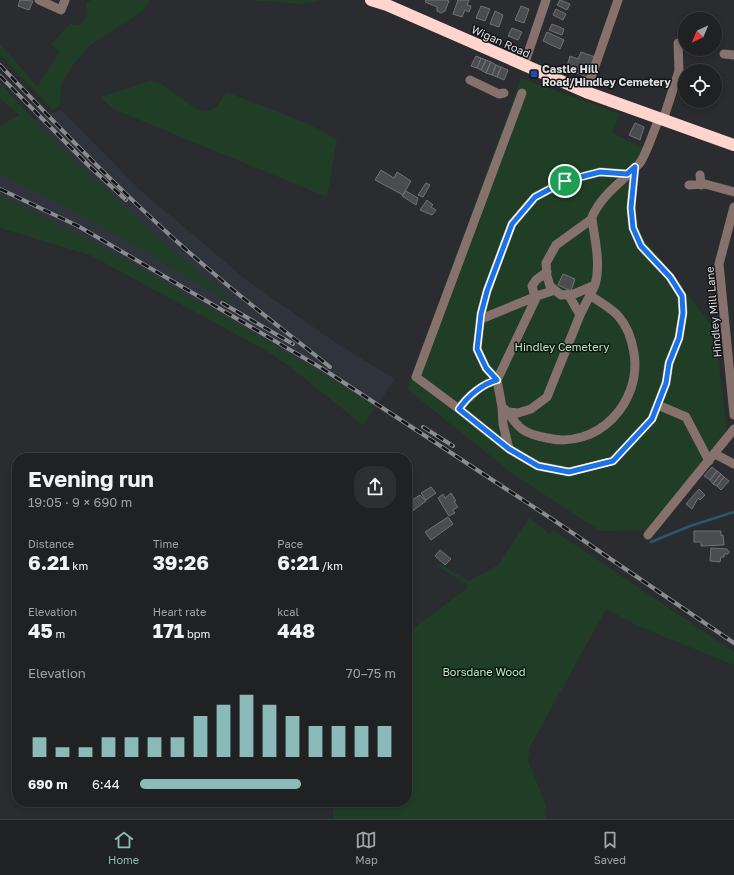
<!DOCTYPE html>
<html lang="en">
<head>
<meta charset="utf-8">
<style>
  :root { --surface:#202123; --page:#2d2e30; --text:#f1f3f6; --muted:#a2a3a6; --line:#3d3e41; --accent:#8bbbb9 }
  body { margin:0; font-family:"Golos Text",sans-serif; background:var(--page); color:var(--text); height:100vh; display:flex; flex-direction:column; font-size:15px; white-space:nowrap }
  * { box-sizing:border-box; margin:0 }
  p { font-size:13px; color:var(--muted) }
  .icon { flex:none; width:22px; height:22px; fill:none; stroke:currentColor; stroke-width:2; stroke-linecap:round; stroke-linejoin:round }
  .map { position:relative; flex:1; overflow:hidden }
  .panel { position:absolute; left:12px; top:453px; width:400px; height:354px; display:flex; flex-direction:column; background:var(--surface); border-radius:16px; box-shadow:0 2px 6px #0003,0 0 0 1px var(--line) }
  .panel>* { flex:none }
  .needle { width:26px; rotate:224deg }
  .controls { position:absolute; left:678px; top:12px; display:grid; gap:8px }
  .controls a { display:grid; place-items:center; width:44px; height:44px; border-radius:50%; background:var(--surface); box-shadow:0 2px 6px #0003,0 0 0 1px var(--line); font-size:20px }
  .pin { position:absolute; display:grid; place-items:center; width:34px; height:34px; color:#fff; margin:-17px; border:2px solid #fff; border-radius:50%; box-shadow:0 1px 4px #0007 }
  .round { display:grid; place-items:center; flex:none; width:42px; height:42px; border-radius:16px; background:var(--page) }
  .overview { display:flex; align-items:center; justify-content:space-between; height:68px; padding:0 16px }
  h1 { font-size:22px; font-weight:700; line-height:30px }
  .metrics { display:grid; grid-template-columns:repeat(3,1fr); gap:6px; height:68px; padding:4px 16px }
  .metrics div { display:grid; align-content:center }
  .metrics b { font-size:20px; font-weight:700 }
  .metrics small { font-size:11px; font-weight:400 }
  .metrics p { font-size:11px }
  .chart { height:112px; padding:8px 16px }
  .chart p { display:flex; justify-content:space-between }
  .chart svg { width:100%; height:72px; margin-top:4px; stroke:var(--accent); stroke-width:6 }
  ul { padding:0 16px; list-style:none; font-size:13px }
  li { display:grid; grid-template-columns:64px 48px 1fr; align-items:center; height:30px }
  li i { height:10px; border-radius:5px; background:var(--accent) }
  .menu { display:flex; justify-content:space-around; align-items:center; height:56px; border-top:1px solid var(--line); background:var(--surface); font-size:11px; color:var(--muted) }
  .menu a { display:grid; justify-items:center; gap:2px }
  .menu .on { color:var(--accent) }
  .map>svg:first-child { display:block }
  .built { fill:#2f333c }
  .green { fill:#203e26 }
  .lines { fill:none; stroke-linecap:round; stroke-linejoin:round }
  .stream { stroke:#285a6c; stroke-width:2.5 }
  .building { fill:#4a4c50; stroke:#6f7176 }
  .minor { stroke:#86716d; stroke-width:9 }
  .highway { stroke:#fed4cd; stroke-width:12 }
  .rail-casing { stroke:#8a8c8e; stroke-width:4 }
  .rail { stroke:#131416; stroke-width:2.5; stroke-dasharray:8; stroke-linecap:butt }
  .route-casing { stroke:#fff; stroke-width:8 }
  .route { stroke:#1a73e8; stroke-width:5 }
  .transit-dot { fill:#1a4fb4; stroke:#131416; stroke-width:1.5 }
  .labels { text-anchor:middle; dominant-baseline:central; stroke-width:3; stroke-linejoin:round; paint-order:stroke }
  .street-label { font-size:11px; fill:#dedfe1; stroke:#131416 }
  .poi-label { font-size:11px; font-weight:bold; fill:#dedfe1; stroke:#131416; text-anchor:start }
  .park-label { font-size:11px; fill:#b2edbc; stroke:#131416 }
</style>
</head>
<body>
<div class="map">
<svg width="734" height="819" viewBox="0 0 734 819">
  <rect width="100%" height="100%" fill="#2a2c2f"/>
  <path class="built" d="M61,110L138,188L245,279L336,343L395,379L363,425L289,366L267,351L129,276L90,255L0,228V132Z"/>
  <path class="green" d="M91,0H150L143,11L89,46L73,65L61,84L60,105L53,110L0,55V44L37,86L60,52L51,44L70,24L79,25L87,18L86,3Z
    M252,0H323L301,4Z
    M521,78L620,114L612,133L644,148L635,190L640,232L714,329L727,429L653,530L600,531L513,474L407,389Z
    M150,81L160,83L198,110L210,111L217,106L226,92L304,122L337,139L327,197L113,109L101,97Z
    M0,83C70,161 150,231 230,299L228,301C153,257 80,210 0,175V126L19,115L0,98Z
    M0,195L93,242L309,365L375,407L363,425L289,366L267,351L129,276L90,255L0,228Z
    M529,518L550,534L553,530L734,652V665L640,627L606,609L530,747L528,760L546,805L545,819H333V802H407V633L467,588L468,585L437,566L438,563L469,581L498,565Z"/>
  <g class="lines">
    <path class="stream" d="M651,542L690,526L734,512"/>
  </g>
  <path class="building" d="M20,0L33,1L29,10L18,6Z
    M426,0H447L449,1L445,11L441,13L437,11V7L425,2Z
    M458,0H469L467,5L471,6L469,12L465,10L462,17L453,14Z
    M560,0L570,4L567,10L557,5Z
    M481,6L490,9L485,21L476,18Z
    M521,6L529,9L524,23L515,20Z
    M556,9L566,14L563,20L553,15Z
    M495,11L503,15L499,27L490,24Z
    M552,24L564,29L562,35L549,30Z
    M512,28L522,32L518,40L508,36Z
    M547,32L564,40L560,49L543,41Z
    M581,52L595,57L587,77L566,69L570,56L578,59Z
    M476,56L481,58L477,68L471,66Z
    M481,58L486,60L481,70L477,68Z
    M486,60L491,62L486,73L481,70Z
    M491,62L496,65L492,75L486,73Z
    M496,65L501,67L497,77L492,75Z
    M501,67L508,70L504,80L497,77Z
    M635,123L644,127L640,140L629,135Z
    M381,170L394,178L397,172L411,181L403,195L375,180Z
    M426,183L430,185L423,197L418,195Z
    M406,191L418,198L416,205L402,196Z
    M427,200L433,205L431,207L436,210L432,215L420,210Z
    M563,274L575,279L571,291L558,285Z
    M712,467L717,471L710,480L704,476Z
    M717,471L721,474L713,484L710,480Z
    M721,474L724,477L717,486L713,484Z
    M724,477L729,481L721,490L717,486Z
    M431,487L436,493L426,500L421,493Z
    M699,489L705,495L700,500L698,498L692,509L686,504Z
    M451,493L456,501L454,502L458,507L453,510L455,513L449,516L438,498L443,494L445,498Z
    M420,495L426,501L407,515V503Z
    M448,517L453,524L431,540L425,532Z
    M694,531H721V536L723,535L724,545L701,546V542H694Z
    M711,548L727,549L729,552L728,554H724V557H721L720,562L710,561Z
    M440,550L451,559L445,565L435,556Z"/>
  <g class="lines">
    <path class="minor" d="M39,0L61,10L65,0
      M724,54L734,55
      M524,65L546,0
      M470,80L499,94L504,93
      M586,92L618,0
      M663,120L679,71L678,43
      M700,175L701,185
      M689,185L705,184L734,192
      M734,207L719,264L734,415
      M592,219L556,245L546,263L547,276L550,286L561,295L574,294L595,285C601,264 595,241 592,219V217C602,194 622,182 639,164C646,156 654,129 659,119
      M555,290L537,296L497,380L486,368L477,349L481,314L487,291L512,224L535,197L565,181L600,172L627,174
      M568,294L580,315
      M481,319L537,296L534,293L532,286L536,280L547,272
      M658,405L686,417L709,461
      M502,407L503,424L509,449L538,466L569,472L613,461L652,419L666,383L669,363L679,338L683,313L682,296L670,277L641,246L633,228L631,208L635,167
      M459,409L416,377L522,93
      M508,412C519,430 526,434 547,438C597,450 642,403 634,353C632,341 628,327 619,317C612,308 599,302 590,295
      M509,449L459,409C468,396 482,384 497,380L502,407L508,412L518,413L531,409L547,397L580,315L595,285
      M715,454L734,464
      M648,535L734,429"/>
    <path class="highway" d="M371,0L387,5L586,92L734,145"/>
    <g class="rail-casing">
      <path id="rail" d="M0,65C70,139 141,213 219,278C255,309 293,337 330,367
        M0,76L88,165L126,200
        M0,189L78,226L323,369L552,519L734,643
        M222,303L293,344
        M423,427L453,446"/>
    </g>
    <use href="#rail" class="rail"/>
  </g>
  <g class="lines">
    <g class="route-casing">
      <path id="route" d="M635,167L631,208L633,228L641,246L670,277L682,296L683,313L679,338L669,363L666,383L652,419L613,461L569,472L538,466L509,449L459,409C468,396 482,384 497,380L486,368L477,349L481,314L487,291L512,224L535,197L565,181L600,172L627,174Z"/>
    </g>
    <use href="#route" class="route"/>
  </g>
  <rect class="transit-dot" x="530" y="70" width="8" height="8" rx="2"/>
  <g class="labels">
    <g class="street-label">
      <text transform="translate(501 41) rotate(24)">Wigan Road</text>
      <text transform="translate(713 312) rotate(-95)">Hindley Mill Lane</text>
    </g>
    <g class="poi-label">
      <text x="542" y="68">Castle Hill<tspan x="542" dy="13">Road/Hindley Cemetery</tspan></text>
    </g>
    <g class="park-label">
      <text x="562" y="346">Hindley Cemetery</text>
      <text x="484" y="671">Borsdane Wood</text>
    </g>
  </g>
</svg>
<div class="controls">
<a><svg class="needle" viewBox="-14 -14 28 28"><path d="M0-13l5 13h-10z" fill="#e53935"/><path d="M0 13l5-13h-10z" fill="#a2a3a6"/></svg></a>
<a><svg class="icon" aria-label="locate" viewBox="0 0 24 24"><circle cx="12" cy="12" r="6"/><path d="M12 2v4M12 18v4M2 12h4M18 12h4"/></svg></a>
</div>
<div class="pin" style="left:565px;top:181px;background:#1e9e55"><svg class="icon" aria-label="arrive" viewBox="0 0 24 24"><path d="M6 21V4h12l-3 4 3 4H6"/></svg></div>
<section class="panel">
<div class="overview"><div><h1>Evening run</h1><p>19:05 · 9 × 690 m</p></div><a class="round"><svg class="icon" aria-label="share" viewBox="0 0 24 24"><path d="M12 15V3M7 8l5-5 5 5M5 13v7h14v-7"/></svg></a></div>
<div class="metrics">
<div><p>Distance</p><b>6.21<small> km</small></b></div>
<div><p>Time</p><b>39:26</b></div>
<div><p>Pace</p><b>6:21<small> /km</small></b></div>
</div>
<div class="metrics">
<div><p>Elevation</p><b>45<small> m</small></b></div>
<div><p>Heart rate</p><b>171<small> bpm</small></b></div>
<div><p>kcal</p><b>448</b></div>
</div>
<div class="chart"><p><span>Elevation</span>70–75 m</p>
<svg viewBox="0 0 160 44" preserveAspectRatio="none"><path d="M5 44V32M15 44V38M25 44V38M35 44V32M45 44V32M55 44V32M65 44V32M75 44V19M85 44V12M95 44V6M105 44V12M115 44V19M125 44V25M135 44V25M145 44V25M155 44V25"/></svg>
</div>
<ul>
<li><b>690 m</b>6:44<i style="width:63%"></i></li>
</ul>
</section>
</div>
<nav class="menu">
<a class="on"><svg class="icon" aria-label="home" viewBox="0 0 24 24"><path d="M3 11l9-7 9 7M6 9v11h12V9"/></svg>Home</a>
<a><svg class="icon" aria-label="map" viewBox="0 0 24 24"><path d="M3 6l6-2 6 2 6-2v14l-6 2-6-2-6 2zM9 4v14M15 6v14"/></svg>Map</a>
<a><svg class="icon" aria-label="saved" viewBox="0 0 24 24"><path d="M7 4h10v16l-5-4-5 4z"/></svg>Saved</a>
</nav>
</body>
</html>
